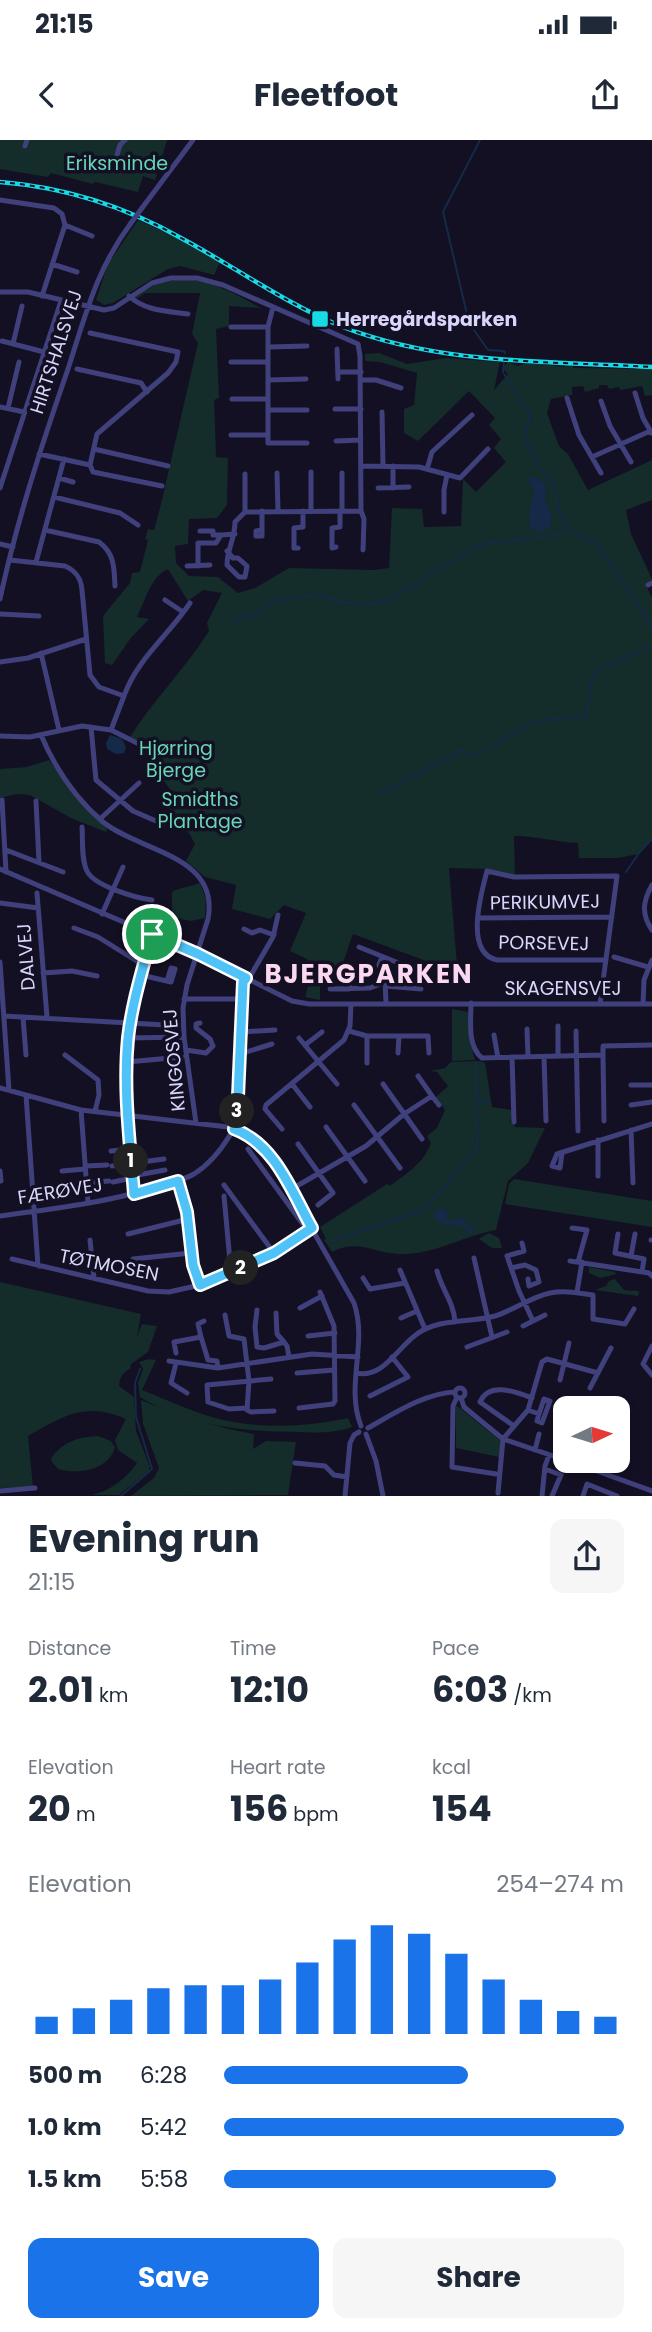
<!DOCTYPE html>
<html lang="en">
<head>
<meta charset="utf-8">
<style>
  :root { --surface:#fff; --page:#f6f6f7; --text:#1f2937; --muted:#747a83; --accent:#1a73e8 }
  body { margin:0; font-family:Poppins,sans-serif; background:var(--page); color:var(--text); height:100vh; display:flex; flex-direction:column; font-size:26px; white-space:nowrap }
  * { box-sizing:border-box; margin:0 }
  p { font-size:23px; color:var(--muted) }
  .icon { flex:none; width:38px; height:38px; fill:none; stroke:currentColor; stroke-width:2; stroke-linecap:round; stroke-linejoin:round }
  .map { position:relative; height:1356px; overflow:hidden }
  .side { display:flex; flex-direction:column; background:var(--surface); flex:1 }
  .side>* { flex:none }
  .needle { width:46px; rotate:86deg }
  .controls { position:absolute; left:553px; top:1256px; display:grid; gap:14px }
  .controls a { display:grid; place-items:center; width:77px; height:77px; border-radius:14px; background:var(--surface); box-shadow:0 4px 10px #0003; font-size:35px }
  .pin { position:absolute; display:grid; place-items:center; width:60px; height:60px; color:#fff; margin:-30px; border:4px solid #fff; border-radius:50%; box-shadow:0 2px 7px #0007 }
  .km { position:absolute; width:35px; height:35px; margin:-18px; border-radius:50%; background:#222; color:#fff; font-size:19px; line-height:35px; text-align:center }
  .round { display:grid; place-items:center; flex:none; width:74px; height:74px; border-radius:14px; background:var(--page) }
  .summary { display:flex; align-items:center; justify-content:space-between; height:119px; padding:0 28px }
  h1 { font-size:38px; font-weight:700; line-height:52px }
  .stats { display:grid; grid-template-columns:repeat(3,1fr); gap:10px; height:119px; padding:7px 28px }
  .stats div { display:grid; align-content:center }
  .stats b { font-size:35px; font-weight:700 }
  .stats small { font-size:19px; font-weight:400 }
  .stats p { font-size:19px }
  .chart { height:196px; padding:14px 28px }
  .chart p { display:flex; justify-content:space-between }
  .chart svg { width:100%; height:126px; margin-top:7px; stroke:var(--accent); stroke-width:6 }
  .cta { display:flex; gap:14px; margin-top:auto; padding:14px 28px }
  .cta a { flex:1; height:80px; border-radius:14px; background:var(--accent); color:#fff; font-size:28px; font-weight:700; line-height:80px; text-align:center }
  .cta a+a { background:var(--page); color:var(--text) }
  ul { padding:0 28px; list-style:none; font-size:23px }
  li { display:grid; grid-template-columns:112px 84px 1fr; align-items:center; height:52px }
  li i { height:18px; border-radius:9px; background:var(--accent) }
  .status { display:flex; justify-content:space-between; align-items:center; height:49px; padding:0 35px; background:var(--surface); direction:ltr }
  .status svg { height:19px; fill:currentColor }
  header { display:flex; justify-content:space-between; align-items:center; height:91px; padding:0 28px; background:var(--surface); font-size:32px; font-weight:700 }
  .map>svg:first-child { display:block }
  .green { fill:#142c2a }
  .water { fill:#152a48 }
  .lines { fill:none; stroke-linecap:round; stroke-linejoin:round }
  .stream { stroke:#152a48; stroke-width:2 }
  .minor { stroke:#40407d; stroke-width:5 }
  .rail-casing { stroke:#16dbe7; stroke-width:4.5 }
  .rail { stroke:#131023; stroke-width:2; stroke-dasharray:5; stroke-linecap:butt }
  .minor-bridge { stroke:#40407d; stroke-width:5 }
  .route-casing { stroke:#fff; stroke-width:14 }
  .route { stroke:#4fc3f7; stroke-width:9 }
  .poi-dot { fill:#16dbe7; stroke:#131023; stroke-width:2.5 }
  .labels { text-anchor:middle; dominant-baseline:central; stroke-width:7; stroke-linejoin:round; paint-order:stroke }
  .park-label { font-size:19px; fill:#68d5b5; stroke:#131023 }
  .poi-label { font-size:19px; font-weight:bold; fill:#d8d6fb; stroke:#131023; text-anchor:start }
  .street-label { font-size:19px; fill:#d8d6fb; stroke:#131023 }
  .district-label { font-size:26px; font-weight:bold; letter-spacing:2px; fill:#fbd8f0; stroke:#131023 }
</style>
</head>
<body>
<div class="status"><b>21:15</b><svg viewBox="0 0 49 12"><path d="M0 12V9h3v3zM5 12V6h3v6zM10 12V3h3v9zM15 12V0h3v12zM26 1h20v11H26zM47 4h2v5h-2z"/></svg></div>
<header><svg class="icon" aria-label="back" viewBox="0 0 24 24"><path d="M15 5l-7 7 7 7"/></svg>Fleetfoot<svg class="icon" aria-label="share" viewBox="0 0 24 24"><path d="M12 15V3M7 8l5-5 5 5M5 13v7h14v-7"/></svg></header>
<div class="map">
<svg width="652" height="1356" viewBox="0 0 652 1356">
  <rect width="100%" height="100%" fill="#131023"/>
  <path class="green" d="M0,0H167L155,40L143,36L138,52L95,42L93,44L51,33L48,37L0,29Z
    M138,80L182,100L220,122L214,135L180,126L168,129L113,163L104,165L96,160L108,124Z
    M182,139C212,140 235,154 261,168L229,166V186L216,189L219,258L214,260L216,317L228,318L227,365L217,378L189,379L188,404L175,406L176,423L189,436L218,437L238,453L255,448L289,428L374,430L389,428L392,368L422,369L424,387L461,386L463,339L476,352L506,322L494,308L501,299L489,285L495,278L469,251L418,301L404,293V269L414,265L417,233L380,222L365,221V214L379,213L407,224L446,218L500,222L494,250L508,234L503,229V226L508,222L518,226C532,220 549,226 564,227L566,224H570L574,228L652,229V255L645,256L642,246L620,250L619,247L609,249L607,245H599V248L585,252L583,246L572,247V255L551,259L547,273L559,306L568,314L588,350L652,320V360L626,370L631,394L652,439L646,445L652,458V699L638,714L618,718H579L578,703C556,702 536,696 514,696L515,735L487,729L449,728L458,837L429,822L353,794L339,834L323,836L320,839V860L305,857L312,832L305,828L307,819L290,811L306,773L284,765L270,779L232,769L236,745L205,737L186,721L195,704L189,693L178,688L169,678L172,652L158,633L152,620L151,607L130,597C153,560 185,529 209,491L207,483L222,453L203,450L188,461L168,429C151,436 145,461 137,477L149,479L130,499L112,525L105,523L103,476L130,443L132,433L140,432L148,400L145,399L148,389L154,390L161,364L198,203L192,194L200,153H145L136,159L133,156L158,143Z
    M49,620L74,655L107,689L106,692L71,678L30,655L17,654L0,658V629L27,627Z
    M200,743L206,759L205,778L191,781L175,778L172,772V752C181,747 190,747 200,743Z
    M452,869L469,872L470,902L475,920L452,921Z
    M479,921L485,923L492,967L512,970V979L509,982H514L515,987L545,988L528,1023L508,1041L496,1090C467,1095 437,1113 406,1114C378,1116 360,1097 332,1112L324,1100L326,1099L320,1087L387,1044L390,1046C407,1033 423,1024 431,1003L427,996L437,988L445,970L436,957L448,946L437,932L430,931L445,928L451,922Z
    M514,1039L652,1061V1087L505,1064L509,1044Z
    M489,1093L499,1098L502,1108H492L479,1099Z
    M589,1127L615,1132L616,1134L601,1138L589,1133Z
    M615,1139L624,1150L639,1151L638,1156L595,1150L606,1146L609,1141Z
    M0,1142L141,1174L137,1197L142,1184L157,1186L148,1212L131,1224L130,1229C122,1233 120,1237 119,1246L134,1257L136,1291L150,1327L148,1332L119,1355H92C111,1350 126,1339 137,1323L118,1310L115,1300L126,1279C86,1261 63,1276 28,1296L33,1347L0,1348Z
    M149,1219L156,1220L142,1250C167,1260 193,1272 219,1279C260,1289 307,1287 348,1278L352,1287C336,1293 315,1293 298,1292C244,1292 188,1286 140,1257L138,1243L143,1229L139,1222Z
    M141,1260C179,1276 214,1287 254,1294L253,1309L266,1301L296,1302L288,1355L131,1356L154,1338L159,1328L143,1284Z
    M456,1265L501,1301L499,1317L456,1308Z
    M98,1296L111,1301L115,1307C109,1330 79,1335 58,1329L51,1321L52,1317C64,1301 79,1297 98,1296Z"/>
  <path class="water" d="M534,337L546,344L545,359L552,376L549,388C521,402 529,366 535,353L528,340Z
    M110,595L122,599L126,607L124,613L116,614L107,609L106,603Z
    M439,1068L447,1070V1079L449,1081L462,1078L468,1086H474L471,1094H469L464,1086L449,1085L437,1081L434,1076L435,1071Z"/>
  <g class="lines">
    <path class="stream" d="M480,0L443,72L469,183L488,210L504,211L505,213
      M503,232L504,220
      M504,234L530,274L525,298L537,325
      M539,328L552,339L558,368L567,389L597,405L637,463
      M638,464L652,488
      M233,483L239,477L254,475L277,459L319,455L346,463L372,464L385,461L416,444L478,405L563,394
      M381,653L461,611H465L467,615L478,614L535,581L585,577L591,553L589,547L597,529L652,506
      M626,732L639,713L652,699
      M477,961L489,962
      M331,1101L424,1070L477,1008L476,922
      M121,1356L152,1329L136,1277L135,1243L140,1229"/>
    <path class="minor" d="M25,6L27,0
      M114,25L120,5L125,0
      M0,60L54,68L62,74L65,85L42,156
      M142,68L193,0
      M65,85L92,96
      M52,124L77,132
      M0,152H28L104,170L114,168L152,143L171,138H197L223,145L358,204L360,216L361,371L364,379L363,410
      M129,156C145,171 167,171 188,174
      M273,167L268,187V303H307
      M231,187H268
      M2,201L44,212
      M13,204L22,166
      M268,207L307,206
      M337,209L338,239
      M231,222H268
      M77,229L141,243L147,252
      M338,232H361
      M268,240L306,239
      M361,240H376L401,248
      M635,253L643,278L651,292
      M567,258L579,295L601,333
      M232,259H268
      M601,261L610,286L631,322
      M0,267L24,272
      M8,268L19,222
      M335,269H361
      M268,270H307
      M382,272L383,326
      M231,295H268
      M336,301L361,300
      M94,309L168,326
      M39,314L90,325L97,294L168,233L176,222L178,212L90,193
      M592,317L648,292L652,293
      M90,325L93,332L162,346
      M361,326L419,327L460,338L488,309
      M427,329L432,312L472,275
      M311,332V371
      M277,333L278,371
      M245,334V372
      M59,338L73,342
      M0,348L61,161
      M378,348L409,347
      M393,348V326
      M54,357L120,373L138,385
      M262,371V396H256V391L262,390
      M342,371V333
      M444,372V350L447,335
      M45,390L99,402C115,414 114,428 115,446
      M200,391H213V395H221
      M0,404L13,407
      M336,407L332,408V388L340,387V371
      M298,408H294V388L303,387V371
      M227,411L233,418H238L247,426L245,437H239L227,425C227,409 235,399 235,382L245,372L361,371
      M10,420L65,426C76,431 81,438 82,450L90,535L99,547L124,556L111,590
      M36,422L64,319
      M187,426L210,425
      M198,426V403H216L221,395L235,394
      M648,445L652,443
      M0,459C17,380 42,304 68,229C86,174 96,130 131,83
      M165,460L183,472
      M0,474L39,476
      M41,513L59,590
      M0,522L28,518L86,499
      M124,556C137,519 168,496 190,463
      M91,587L96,640L133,671L163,684
      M41,595C55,628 76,659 103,682C140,712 220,715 208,779L187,845L183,868L184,897L196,983
      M0,596L30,597L82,586L111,590L151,610
      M2,660L6,732
      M36,661L39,722
      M100,679L139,643
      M82,687C83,700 81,719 87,731C94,746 136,758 152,760
      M6,710L63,732
      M0,729L198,814L292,861L309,864H652
      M652,745C643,761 641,774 652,790
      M37,753L47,877
      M0,763L38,768
      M102,774L123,727
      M478,778L612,777
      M74,788L98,797L143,825
      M244,789L252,793L260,790L274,795
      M147,792L155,772L161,774
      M359,807L416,830
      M382,817L379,825L385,841L386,863
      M614,817L648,827
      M0,822L9,950
      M43,833L72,831L97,836
      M141,835L171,842L175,829L171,828L167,841
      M248,840L273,797L278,775
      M386,846L421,849
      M330,849L370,848L385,842
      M349,849L350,837L353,828
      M184,859H242
      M471,863C471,881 467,906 482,918L603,915L604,981
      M600,864L617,736L514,737L487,731C481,754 464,813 497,820H606
      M643,864L644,840L652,820
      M4,876L183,886
      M23,877L26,915
      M527,889L528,917
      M349,891L367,896H428L429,913
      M576,891L578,991
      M241,892L275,890
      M494,895L498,918
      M128,898L184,897
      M299,898L337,944
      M305,905L322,892
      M186,910L206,913L213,906L210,899L196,888V884L200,883
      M398,913L399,896
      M240,914L272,904
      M65,915L98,940L99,955L95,971
      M603,915V906L652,905
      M558,916V886
      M512,917L514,982
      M544,917L546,981
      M127,922L182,917
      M367,923V896
      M292,944L310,967
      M383,944L422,999
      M631,945H652
      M0,948L81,970L228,987C246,992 261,1002 271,1017L354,1163C368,1204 345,1245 361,1286
      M26,955L38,1126
      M432,956L439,965
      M354,965L400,1028
      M631,965L652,962
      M81,970L88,1063
      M326,987L365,1041
      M234,989L237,980L243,842L246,838
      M282,989L265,969L266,965L344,900L350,886L351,864
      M631,990L633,1043
      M298,1004L333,1053L318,1065
      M248,1009L302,1083
      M111,1011L130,1009
      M562,1013L560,1028L552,1026L557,1014L652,984
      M85,1026L107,1025
      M112,1026L164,1019
      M0,1031L1,1041
      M62,1031L85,1029
      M132,1036L165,1030
      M598,1036V1000
      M178,1041L187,1072L193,1125L200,1145
      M113,1042L132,1038
      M86,1043L109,1041
      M224,1045L274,1113
      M62,1049L87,1047
      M290,1050L366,1006L404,974L432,956L418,936
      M134,1054C129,1002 123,950 128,898C132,863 142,828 152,794
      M224,1056L231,1132
      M0,1076C51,1069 104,1063 153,1048C167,1044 182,1041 194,1034C210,1024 221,1010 230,995
      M572,1088L587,1090L578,1122
      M128,1094L188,1079
      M618,1094L615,1113L644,1119L642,1132
      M90,1100L94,1138
      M651,1100H652
      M522,1103L524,1111L507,1116L519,1151L533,1181
      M631,1116L635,1094
      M474,1118L492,1197
      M12,1119L148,1151L169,1152L200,1145L274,1113L312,1088
      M133,1119L191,1113
      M570,1121L649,1133L652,1136
      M511,1128L525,1125L536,1130L539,1142L529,1146L528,1139
      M400,1130L425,1189
      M437,1131C442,1150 454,1163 455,1182
      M363,1138L370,1149L405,1143
      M577,1152L582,1122
      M300,1168L322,1156
      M257,1170L255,1187L257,1207L264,1208L284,1202L287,1206L289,1217
      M276,1173L277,1194L284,1202
      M225,1175L229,1196L244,1199L249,1241L247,1270L251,1272L274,1271
      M401,1178L417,1171
      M523,1186L545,1175
      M308,1196L335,1193
      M201,1197L198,1184L204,1181
      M652,1206L643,1224L652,1235
      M467,1207L507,1192
      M176,1213L174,1202L201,1197L208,1220L217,1221L218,1228
      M169,1221L218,1228L312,1214L358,1217
      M176,1223L171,1243L187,1253
      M297,1233L334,1230
      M356,1233C383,1239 397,1208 417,1194C439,1178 469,1183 495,1176C514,1170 531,1157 550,1153C564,1150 579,1153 593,1155V1179L625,1184L634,1169
      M560,1240L569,1203
      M455 1253a5 5 0 1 1 10 0a5 5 0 1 1-10 0Z
      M590,1248L611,1208
      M370,1256L408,1237L392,1217
      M457,1257L453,1266L452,1327L496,1334
      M461,1258L464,1267L503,1299L565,1320
      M247,1268L229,1269L208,1262L207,1245L271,1239
      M299,1268L333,1264L335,1261L334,1186L320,1152
      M528,1270L539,1274L544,1259L550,1261L542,1283L537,1281L539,1274
      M514,1286L480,1262C489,1241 516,1252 532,1258
      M368,1288C393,1274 425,1253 455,1252
      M366,1294L376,1321L383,1356
      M535,1310L539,1294
      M560,1318L565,1297
      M569,1321L652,1351
      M295,1323L325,1326L334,1335L347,1337
      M545,1329L561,1335L552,1356
      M0,1351L35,1348
      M498,1353L503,1299L528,1270L542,1222L547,1219L598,1233
      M345,1356L350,1303L354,1295L359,1292
      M542,1356L545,1326L549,1315
      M583,1356L587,1344L617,1356"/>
    <g class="rail-casing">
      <path id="rail" d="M0,42C63,47 126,67 181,98C235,127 286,164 343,187C441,225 549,221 652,227"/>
    </g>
    <use href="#rail" class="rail"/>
    <path class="minor-bridge" d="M131,83L142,68"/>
  </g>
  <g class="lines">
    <g class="route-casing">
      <path id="route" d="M152,794L198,814L246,838L243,842L237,980L234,989C275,1004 292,1052 312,1088L274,1113L200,1145L193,1125L187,1072L178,1041L134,1054C130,1002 123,950 128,898C132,863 143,828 152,794Z"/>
    </g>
    <use href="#route" class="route"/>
  </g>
  <rect class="poi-dot" x="311" y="170" width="18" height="18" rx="3.5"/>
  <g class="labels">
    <g class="park-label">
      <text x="117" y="23">Eriksminde</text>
      <text x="176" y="608">Hjørring<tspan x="176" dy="22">Bjerge</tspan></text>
      <text x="200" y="659">Smidths<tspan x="200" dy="22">Plantage</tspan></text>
    </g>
    <g class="poi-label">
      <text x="336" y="179">Herregårdsparken</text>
    </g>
    <g class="street-label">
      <text transform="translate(56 212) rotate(-72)">HIRTSHALSVEJ</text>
      <text transform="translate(545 762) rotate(-1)">PERIKUMVEJ</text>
      <text transform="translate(544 803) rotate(1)">PORSEVEJ</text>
      <text transform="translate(26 817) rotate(-94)">DALVEJ</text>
      <text x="563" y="848">SKAGENSVEJ</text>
      <text transform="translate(174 920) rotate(-95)">KINGOSVEJ</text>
      <text transform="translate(60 1051) rotate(-9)">FÆRØVEJ</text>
      <text transform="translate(109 1125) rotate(11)">TØTMOSEN</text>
    </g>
    <g class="district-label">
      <text x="369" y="834">BJERGPARKEN</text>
    </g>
  </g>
</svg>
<div class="controls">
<a><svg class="needle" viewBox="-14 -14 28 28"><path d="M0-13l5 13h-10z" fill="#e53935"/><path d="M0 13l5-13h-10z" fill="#747a83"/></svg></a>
</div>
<div class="pin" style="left:152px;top:794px;background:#1e9e55"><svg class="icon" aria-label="arrive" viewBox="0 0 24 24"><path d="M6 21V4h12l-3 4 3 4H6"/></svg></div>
<b class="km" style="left:131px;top:1021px">1</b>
<b class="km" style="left:241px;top:1128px">2</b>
<b class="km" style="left:237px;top:971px">3</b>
</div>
<section class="side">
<div class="summary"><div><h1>Evening run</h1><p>21:15</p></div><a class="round"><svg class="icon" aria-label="share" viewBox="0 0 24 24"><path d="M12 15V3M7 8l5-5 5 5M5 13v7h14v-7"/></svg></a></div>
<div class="stats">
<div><p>Distance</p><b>2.01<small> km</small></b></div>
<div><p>Time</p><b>12:10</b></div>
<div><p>Pace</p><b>6:03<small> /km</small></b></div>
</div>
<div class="stats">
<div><p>Elevation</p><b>20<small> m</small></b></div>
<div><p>Heart rate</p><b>156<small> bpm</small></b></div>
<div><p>kcal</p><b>154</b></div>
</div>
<div class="chart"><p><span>Elevation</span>254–274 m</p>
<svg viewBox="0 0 160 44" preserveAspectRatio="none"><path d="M5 44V38M15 44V35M25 44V32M35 44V28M45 44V27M55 44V27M65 44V25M75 44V19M85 44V11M95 44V6M105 44V9M115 44V16M125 44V25M135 44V32M145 44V36M155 44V38"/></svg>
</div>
<ul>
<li><b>500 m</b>6:28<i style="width:61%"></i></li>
<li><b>1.0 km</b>5:42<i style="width:100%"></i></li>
<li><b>1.5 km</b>5:58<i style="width:83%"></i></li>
</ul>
<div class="cta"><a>Save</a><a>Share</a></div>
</section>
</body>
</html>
